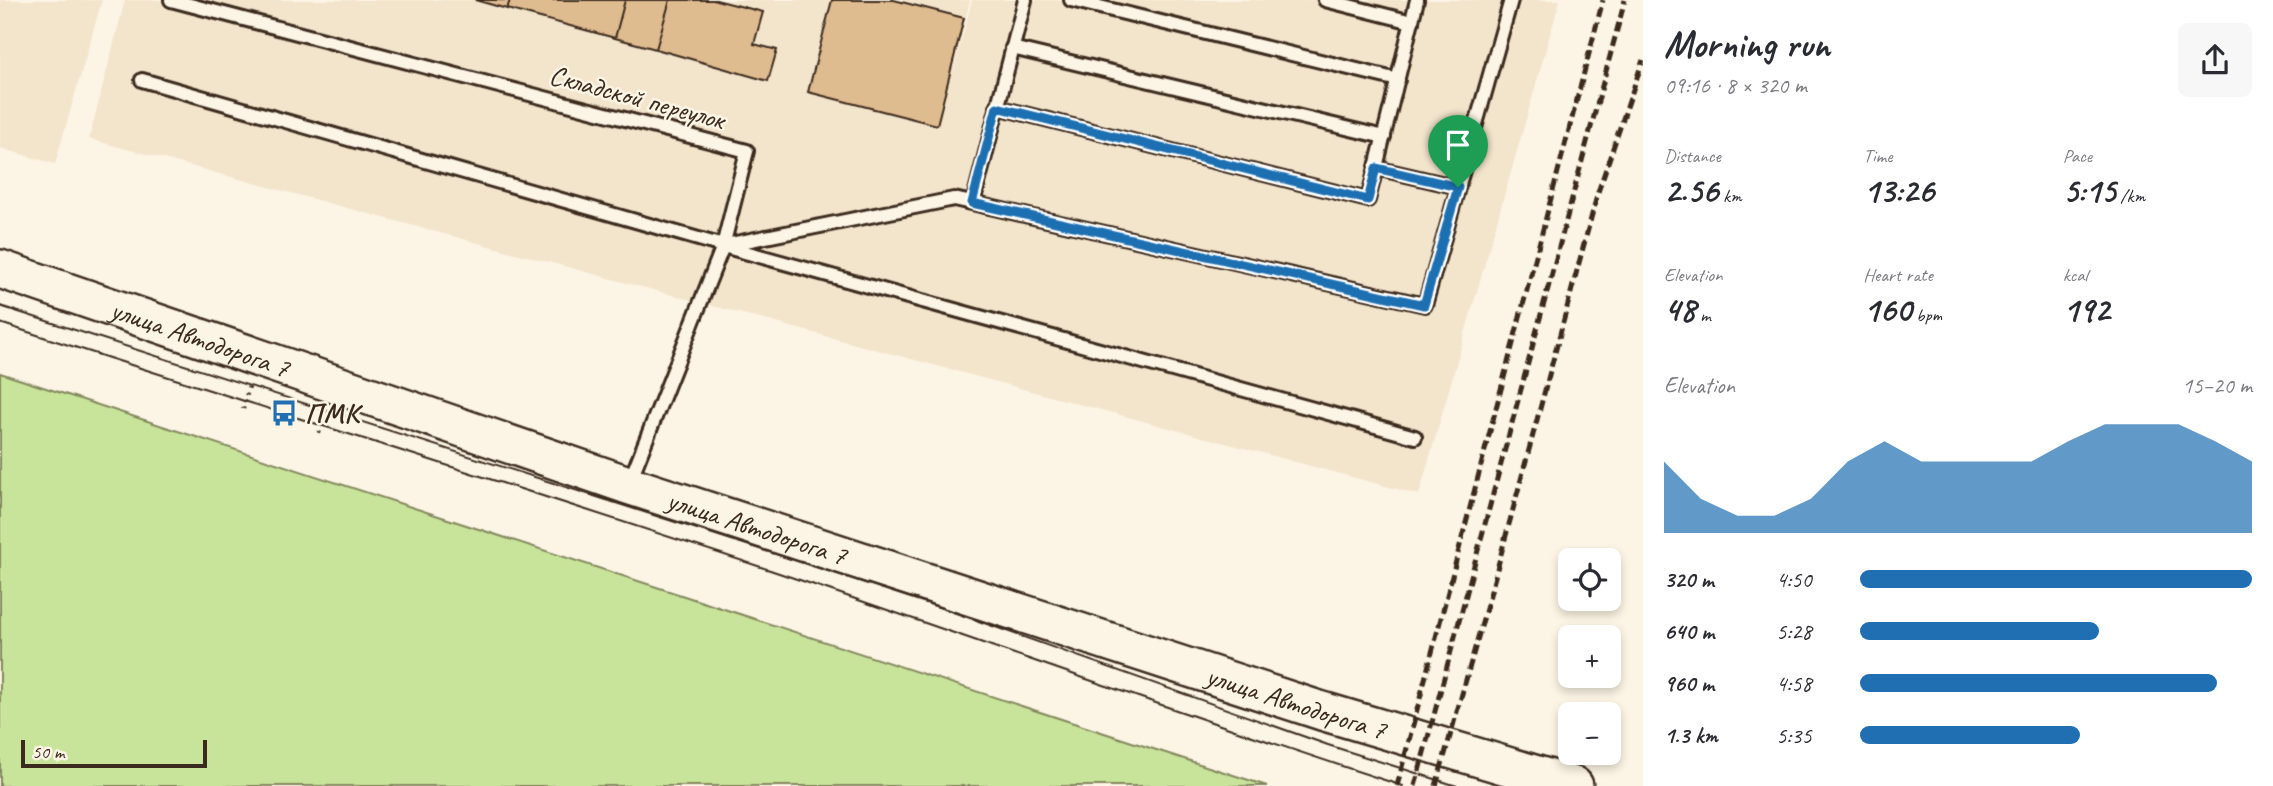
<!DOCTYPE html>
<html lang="en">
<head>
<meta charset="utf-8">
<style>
  :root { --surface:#fff; --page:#f7f7f7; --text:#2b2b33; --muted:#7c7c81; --accent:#1f6fb2 }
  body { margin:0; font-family:Caveat,sans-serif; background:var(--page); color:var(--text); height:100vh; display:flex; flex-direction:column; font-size:26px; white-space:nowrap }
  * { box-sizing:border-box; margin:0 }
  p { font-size:23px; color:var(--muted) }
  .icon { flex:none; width:38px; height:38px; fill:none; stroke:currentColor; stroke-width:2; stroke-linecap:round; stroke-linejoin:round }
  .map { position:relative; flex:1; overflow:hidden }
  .side { display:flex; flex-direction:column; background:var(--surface); width:630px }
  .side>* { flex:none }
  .controls { position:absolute; left:1558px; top:548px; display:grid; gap:14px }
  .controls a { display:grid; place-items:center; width:63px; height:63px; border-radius:10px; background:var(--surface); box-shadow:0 4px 10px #0003; font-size:35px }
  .scale { position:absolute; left:21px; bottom:18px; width:186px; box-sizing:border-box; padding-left:7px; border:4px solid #3b2a1e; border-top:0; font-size:19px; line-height:24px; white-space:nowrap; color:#3b2a1e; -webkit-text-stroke:5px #fcf5e5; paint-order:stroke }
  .pin { position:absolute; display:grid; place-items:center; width:60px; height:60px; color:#fff; margin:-72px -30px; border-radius:50% 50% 50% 0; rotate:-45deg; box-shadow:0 0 7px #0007 }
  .pin .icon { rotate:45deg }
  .round { display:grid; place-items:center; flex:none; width:74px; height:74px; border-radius:10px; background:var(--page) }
  .summary { display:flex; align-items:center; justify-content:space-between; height:119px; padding:0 21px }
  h1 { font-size:38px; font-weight:600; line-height:52px }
  .figures { display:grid; grid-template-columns:repeat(3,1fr); gap:10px; height:119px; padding:7px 21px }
  .figures div { display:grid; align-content:center }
  .figures b { font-size:35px; font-weight:600 }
  .figures small { font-size:19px; font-weight:400 }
  .figures p { font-size:19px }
  .chart { height:196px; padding:14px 21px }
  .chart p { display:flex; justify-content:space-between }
  .chart svg { width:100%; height:126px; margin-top:7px; fill:var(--accent); opacity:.7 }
  ul { padding:0 21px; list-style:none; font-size:23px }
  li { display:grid; grid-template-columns:112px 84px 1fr; align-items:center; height:52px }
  li i { height:18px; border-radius:9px; background:var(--accent) }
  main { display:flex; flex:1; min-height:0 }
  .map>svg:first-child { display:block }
  .built { fill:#f3e4cc }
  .green { fill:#c8e49b; stroke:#82875c; stroke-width:2 }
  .building { fill:#dfbb90; stroke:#3b2a1e; stroke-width:2 }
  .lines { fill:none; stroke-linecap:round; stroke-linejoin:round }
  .lane-casing { stroke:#3b2a1e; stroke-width:18 }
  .secondary-casing { stroke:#3b2a1e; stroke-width:42 }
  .path { stroke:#3b2a1e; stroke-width:4.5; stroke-dasharray:2 5; stroke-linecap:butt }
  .lane { stroke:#fcf5e5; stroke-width:12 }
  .secondary { stroke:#fcf5e5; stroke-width:37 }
  .tram { stroke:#3b2a1e; stroke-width:2 }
  .rail { stroke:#3b2a1e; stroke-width:5; stroke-dasharray:10 5; stroke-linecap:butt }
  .route-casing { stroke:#fff; stroke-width:14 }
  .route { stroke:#1f6fb2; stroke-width:9 }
  .labels { text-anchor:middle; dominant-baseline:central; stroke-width:5; stroke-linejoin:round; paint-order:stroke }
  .street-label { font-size:28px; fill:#3b2a1e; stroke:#fcf5e5 }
  .poi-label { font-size:28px; font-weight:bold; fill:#3b2a1e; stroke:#fcf5e5; text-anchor:start }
</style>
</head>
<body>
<main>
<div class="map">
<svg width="1643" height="786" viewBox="0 0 1643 786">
  <rect width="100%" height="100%" fill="#fcf5e5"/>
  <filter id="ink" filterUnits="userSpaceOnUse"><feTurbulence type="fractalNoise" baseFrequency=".0143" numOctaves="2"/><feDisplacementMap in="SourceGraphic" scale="14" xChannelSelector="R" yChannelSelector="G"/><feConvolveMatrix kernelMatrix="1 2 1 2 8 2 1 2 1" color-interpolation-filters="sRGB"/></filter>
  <g filter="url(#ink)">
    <path class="built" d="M0,0H102L55,164L0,148Z
      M125,0H970L951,80L972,0H1560L1419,495L89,139Z"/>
    <path class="green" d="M0,373L1267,786H0Z"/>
    <path class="building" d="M475,0H510L507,9Z
      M510,0H625L615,38L507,9Z
      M625,0H670L656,49L615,38Z
      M670,0H716L763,12L754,44L777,50L768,81L656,49Z
      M832,0H894L964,18L937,125L808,92Z"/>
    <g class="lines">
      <g class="lane-casing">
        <path id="lane" d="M171,0L747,151L723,246L629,483
          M1071,0L1398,80
          M1325,0L1412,22
          M1012,48L1384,137
          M142,80L723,246L1415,437
          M997,107L1368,200L1417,0
          M1376,168L1458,187
          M973,203L1025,0
          M726,245L954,199L1425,305L1511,0"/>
      </g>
      <g class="secondary-casing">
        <g id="secondary">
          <path id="s1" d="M0,269L628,485L1322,711L1574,786"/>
        </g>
      </g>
      <path class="path" d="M243,409L249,386
        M319,433L326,410"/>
      <use href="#lane" class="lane"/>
      <use href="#secondary" class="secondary"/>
      <path class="tram" d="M0,306L925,602L1328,745L1457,786
        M0,323C257,406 514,485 770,570C982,641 1191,718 1403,786"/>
      <path class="rail" d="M1397,786L1603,0
        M1415,786L1625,0
        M1436,786L1493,584L1598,192L1643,60"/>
    </g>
  </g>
  <g class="lines" filter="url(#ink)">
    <g class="route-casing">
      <path id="route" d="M997,107L1368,200L1376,168L1458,187L1424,305L972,203Z"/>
    </g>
    <use href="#route" class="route"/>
  </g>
  <defs>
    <g id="bus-bare" transform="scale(2.1)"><path d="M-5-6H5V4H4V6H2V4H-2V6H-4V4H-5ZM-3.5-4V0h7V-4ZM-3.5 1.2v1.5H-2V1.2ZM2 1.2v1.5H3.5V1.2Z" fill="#1f6fb2" stroke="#fcf5e5" stroke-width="2.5" paint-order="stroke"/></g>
  </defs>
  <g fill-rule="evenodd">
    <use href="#bus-bare" x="284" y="413"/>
  </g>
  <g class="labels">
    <g class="street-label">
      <text transform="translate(637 97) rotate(15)">Складской переулок</text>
      <text stroke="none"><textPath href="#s1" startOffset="212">улица Автодорога 7</textPath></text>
      <text stroke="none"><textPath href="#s1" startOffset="800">улица Автодорога 7</textPath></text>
      <text stroke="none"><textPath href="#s1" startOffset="1367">улица Автодорога 7</textPath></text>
    </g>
    <g class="poi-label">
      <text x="305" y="413">ПМК</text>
    </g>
  </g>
</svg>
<div class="controls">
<a><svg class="icon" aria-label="locate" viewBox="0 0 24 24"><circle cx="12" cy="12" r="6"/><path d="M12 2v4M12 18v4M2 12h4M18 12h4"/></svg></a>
<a>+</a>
<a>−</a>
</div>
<div class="scale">50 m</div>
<div class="pin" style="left:1458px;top:187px;background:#1e9e55"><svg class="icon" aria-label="arrive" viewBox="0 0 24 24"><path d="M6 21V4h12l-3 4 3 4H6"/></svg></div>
</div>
<section class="side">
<div class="summary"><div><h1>Morning run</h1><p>09:16 · 8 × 320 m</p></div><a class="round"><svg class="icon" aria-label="share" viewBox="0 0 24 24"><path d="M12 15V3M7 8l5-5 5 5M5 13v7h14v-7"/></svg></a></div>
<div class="figures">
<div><p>Distance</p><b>2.56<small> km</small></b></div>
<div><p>Time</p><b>13:26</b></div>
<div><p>Pace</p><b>5:15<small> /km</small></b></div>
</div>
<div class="figures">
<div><p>Elevation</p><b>48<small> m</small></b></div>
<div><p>Heart rate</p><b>160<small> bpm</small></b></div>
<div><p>kcal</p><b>192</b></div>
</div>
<div class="chart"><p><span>Elevation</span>15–20 m</p>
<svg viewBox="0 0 160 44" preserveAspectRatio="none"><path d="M0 44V19L10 32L20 38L30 38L40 32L50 19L60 12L70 19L80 19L90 19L100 19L110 12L120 6L130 6L140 6L150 12L160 19V44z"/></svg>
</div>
<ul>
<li><b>320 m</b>4:50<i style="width:100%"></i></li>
<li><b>640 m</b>5:28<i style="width:61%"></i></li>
<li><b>960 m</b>4:58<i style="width:91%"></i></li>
<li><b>1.3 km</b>5:35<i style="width:56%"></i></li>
</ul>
</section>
</main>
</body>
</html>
